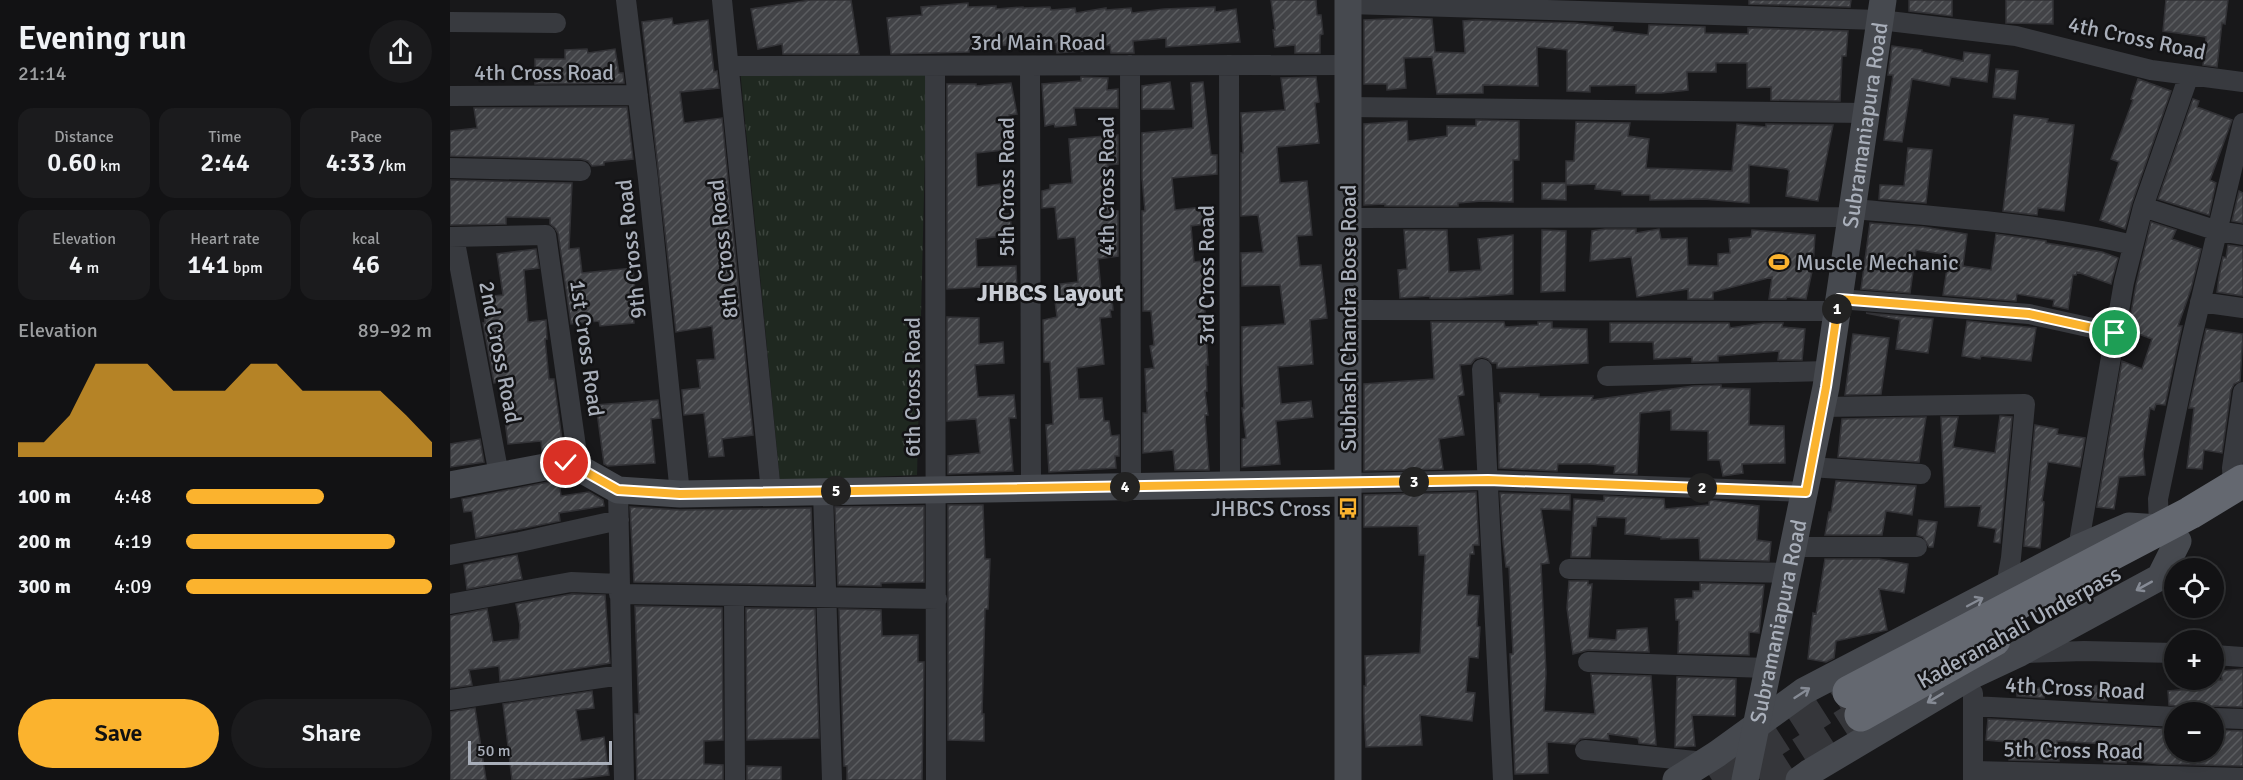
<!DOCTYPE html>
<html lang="en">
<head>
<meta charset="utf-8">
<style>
  :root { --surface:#121214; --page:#1b1b1d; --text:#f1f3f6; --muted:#9c9ea0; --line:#313234; --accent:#fbb32e }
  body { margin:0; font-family:Signika,sans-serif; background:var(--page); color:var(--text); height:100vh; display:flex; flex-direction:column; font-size:22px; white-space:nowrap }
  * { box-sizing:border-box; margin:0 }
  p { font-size:20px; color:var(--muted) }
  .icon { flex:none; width:33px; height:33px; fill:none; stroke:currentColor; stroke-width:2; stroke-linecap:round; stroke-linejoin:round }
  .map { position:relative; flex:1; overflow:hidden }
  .panel { display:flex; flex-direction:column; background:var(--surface); width:450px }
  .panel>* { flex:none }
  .controls { position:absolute; left:1714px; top:558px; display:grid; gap:12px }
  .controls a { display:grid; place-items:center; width:60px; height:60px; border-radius:50%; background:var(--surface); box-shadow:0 3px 9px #0003,0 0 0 2px var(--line); font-size:30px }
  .scale { position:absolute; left:18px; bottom:15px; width:144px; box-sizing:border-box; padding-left:6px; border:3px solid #a9afba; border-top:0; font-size:16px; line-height:21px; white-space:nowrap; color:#a9afba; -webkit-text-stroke:4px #131315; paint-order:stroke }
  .pin { position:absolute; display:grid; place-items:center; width:51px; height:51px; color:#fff; margin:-26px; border:3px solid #fff; border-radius:50%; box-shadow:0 2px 6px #0007 }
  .km { position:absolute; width:30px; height:30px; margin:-15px; border-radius:50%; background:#222; color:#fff; font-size:16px; line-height:30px; text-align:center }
  .round { display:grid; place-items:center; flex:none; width:63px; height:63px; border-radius:32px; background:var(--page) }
  .overview { display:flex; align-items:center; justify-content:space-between; height:102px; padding:0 18px }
  h1 { font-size:33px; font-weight:600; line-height:45px }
  .metrics { display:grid; grid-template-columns:repeat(3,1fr); gap:9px; height:102px; padding:6px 18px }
  .metrics div { display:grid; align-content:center; border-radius:15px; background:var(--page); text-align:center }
  .metrics b { font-size:26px; font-weight:600 }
  .metrics small { font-size:16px; font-weight:400 }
  .metrics p { font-size:16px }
  .chart { height:168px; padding:12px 18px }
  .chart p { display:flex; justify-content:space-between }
  .chart svg { width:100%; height:108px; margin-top:6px; fill:var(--accent); opacity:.7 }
  .button { display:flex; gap:12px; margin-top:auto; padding:12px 18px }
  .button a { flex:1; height:69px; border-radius:36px; background:var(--accent); color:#111; font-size:24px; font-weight:600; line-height:69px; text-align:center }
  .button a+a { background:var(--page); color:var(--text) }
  ul { padding:0 18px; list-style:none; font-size:20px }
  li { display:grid; grid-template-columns:96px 72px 1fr; align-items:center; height:45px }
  li i { height:15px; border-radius:8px; background:var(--accent) }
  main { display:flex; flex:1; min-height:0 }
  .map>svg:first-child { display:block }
  .park { fill:url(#park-tufts) }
  .building { fill:url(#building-hatch); stroke:#323236; stroke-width:1.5 }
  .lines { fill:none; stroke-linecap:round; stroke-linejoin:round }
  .highway-tunnel { stroke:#35363a; stroke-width:33; stroke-dasharray:33 16; stroke-linecap:butt }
  .street { stroke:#383a3f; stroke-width:20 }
  .secondary { stroke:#46494f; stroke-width:27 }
  .highway { stroke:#646870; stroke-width:33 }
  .oneway { stroke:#868b95 }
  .route-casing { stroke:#fff; stroke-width:12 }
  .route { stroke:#fbb32e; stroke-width:8 }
  .labels { text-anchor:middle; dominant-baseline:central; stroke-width:5; stroke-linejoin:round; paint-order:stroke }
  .street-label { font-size:22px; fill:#a9afba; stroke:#131315 }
  .poi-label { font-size:22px; fill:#a9afba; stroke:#131315; text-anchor:start }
  .neighbourhood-label { font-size:24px; font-weight:bold; fill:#caced6; stroke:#131315 }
</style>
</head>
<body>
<main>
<section class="panel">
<div class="overview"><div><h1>Evening run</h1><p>21:14</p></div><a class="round"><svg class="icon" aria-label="share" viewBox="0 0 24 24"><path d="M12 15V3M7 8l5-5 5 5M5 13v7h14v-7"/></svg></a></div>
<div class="metrics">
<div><p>Distance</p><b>0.60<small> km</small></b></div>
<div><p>Time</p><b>2:44</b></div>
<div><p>Pace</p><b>4:33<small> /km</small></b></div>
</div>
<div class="metrics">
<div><p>Elevation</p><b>4<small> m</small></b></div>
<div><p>Heart rate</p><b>141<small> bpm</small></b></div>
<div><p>kcal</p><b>46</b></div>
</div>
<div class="chart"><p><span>Elevation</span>89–92 m</p>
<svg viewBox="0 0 160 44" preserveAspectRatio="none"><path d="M0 44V38L10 38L20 27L30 6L40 6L50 6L60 17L70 17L80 17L90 6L100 6L110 17L120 17L130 17L140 17L150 27L160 38V44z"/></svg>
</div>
<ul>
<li><b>100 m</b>4:48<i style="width:56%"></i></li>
<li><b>200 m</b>4:19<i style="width:85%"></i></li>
<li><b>300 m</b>4:09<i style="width:100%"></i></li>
</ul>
<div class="button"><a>Save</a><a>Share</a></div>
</section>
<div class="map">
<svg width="1793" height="780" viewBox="0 0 1793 780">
  <defs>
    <pattern id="park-tufts" width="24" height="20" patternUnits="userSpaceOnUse" patternTransform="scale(1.5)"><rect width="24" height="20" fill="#1f2820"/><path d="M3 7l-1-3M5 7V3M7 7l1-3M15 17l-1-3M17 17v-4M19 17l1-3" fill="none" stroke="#3d453e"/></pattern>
    <pattern id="building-hatch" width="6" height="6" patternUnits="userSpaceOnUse" patternTransform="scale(1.5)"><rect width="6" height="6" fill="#424347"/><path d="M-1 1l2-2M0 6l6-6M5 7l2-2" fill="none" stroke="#5a5c5f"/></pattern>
  </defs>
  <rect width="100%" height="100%" fill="#18181a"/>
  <path class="park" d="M290,69L477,74L467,475L330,481Z"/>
  <path class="building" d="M361,0H401L409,54H333L332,44L308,49L301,9Z
    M821,0H866L867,15H871L873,34L870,35V53H845V45L825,47L823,30H825Z
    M1299,0H1401L1400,7L1299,4Z
    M1459,0H1502V16L1459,11Z
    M1556,0H1603V24L1556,23Z
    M1716,0H1778L1775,24L1772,23L1767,67L1753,65L1756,37L1713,31Z
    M518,3V7L546,6V9L573,7V8L600,7L601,10L625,8L626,13L656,8V10L681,8L682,13L714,9L765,7V12L786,9L790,42L716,47V38L683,41L684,53H661L660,45L632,51L607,53L606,44L579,45V43L548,46V49L519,50V52L441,54L437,18L472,15L471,7Z
    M222,18L223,25L258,20L264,72L267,71L269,88L230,92L234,123L272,118L303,435L272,439L274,456L259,457L254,413L234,415L232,390L250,388L247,360L265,359L262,326L226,332L192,22Z
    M960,18L982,19L985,52L1015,53L1013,21L1025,20L1125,23L1163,27L1162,31L1198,35L1199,25L1255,27V33L1298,34V28L1398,31L1396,56H1392L1390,101L1321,100V87L1297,88V63H1266V72H1237L1238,90L1211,93H1186V85L1140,86V92L1117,91V50L1087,47L1088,86L1033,85V93L987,94L982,57L954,58L956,88L937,90V84H914V20Z
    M1442,46L1472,50V52L1513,61L1514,52L1540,55L1537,82L1501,77L1499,86L1462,79L1452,142L1434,140L1443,75H1438Z
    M137,49L138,53L165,49L169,73H173L174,83L85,84V59H115V50Z
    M1546,69L1568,71L1565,99L1543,97Z
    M631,77L658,78L657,90L668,89V108H624L626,125L605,127L604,124L595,126L592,84L631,81Z
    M866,77L869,102L865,103L869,143L827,147L830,183L857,181L862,235L847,236L850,266L871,265L877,318L860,320L863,364L828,367L831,404L861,401L863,417L826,421L830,464L792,467V439L796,438L792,408H794L792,383V327L835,324L830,285L792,286L791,253L813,252L808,215L791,216V153H793L791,113L835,110L831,78Z
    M1688,79L1721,91L1682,203L1675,229L1650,220L1669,162L1661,159L1683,100L1681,99Z
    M720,82L724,109H692V86Z
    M753,82L761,155H767V174L722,178L725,210L752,207L754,224L741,226L744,262L752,261L758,365H756L757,391H755L758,415H755L759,470H725L723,450L693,453V413H697L695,369L704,368L700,346L704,345L701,311H693L692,211H695L692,178V133L743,128L741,83Z
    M561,83L567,114L559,115L562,149L526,153L527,187L550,184L555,214H560L562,235L526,239L527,267L566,266L567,290L534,291L533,287L497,289V84H526V86Z
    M1743,99L1749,101L1747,107L1782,120L1760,180L1766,183L1759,215L1708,199Z
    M177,107L183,159L154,162V165L142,166L138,161L131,159L0,156V131L27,128L24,108Z
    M1564,115L1598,119L1597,122L1624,125L1614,211L1588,208L1587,215L1553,211Z
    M1026,120L1069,121V160H1063V202L1032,201L1008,203V206H935V204L914,205V124L957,121L958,141L997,136V126H1026Z
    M1126,122L1180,123L1178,136L1199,139L1196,168L1282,171L1287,124L1316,127V124L1383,125L1368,201L1336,196L1339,171L1337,169L1299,165V203L1254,199L1200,200V195H1172V191L1145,189L1146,184L1116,185V161H1124Z
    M668,135V164L658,165L663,210L668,211V256L648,259L651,290L661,289L663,310H660L661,317L650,318L654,364L627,368L629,399L652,398L654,421H659L661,436L669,435V456H665L666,468L599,472L596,425L603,424L600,362H594L593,320L607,317L603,285L628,282L625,237L608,239L605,207L592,208V191L600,189V185L622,183L619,139Z
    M1458,148L1482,150L1476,203L1429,199L1430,185L1454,186Z
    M0,180L122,183L119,249L129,248L132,273L183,268L185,292H181L184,323L150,326L149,321L121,324L108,233L105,228L100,224V218L56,217V224L0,225Z
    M1092,183H1116V200L1092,199Z
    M1789,191L1793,193V223L1782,221Z
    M1701,222L1726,230L1722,239L1751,249L1741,289L1728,326H1732L1715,405L1706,404L1704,410L1700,408L1693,454L1695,475L1669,477L1664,509L1647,507L1672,361L1692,369L1702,339L1678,330L1686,285Z
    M1420,223L1474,227L1517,234L1513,266L1541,270L1546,234L1596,241V243L1652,252L1668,258L1661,284L1627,272L1626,275H1623L1618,309L1603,306L1604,300L1567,294L1566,301L1493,295L1499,255L1466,250L1460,293L1411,289Z
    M1155,229H1186V233L1209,229L1211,239L1237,238L1238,265L1268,266V254L1280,253L1279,239L1301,237L1302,230L1365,235L1363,267L1356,299L1337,297L1336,299H1319L1322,277L1263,292V299H1238V289L1187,297L1181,257L1140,261L1142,231Z
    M954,230H997L999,272L1031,270L1028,239L1063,235V294L1009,298H980V296L950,298L948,270L957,269Z
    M1092,230L1116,231L1115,291L1091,292Z
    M1778,245L1793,247V296L1767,292L1769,277L1773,257L1776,258Z
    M86,249L89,268L74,270L78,322L96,320L97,339H95L99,379H104L113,448L92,451L91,441L58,444L50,382L44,383L33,323H35L33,297L53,295L47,254Z
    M1416,313L1483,319L1478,353L1446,349L1450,320Z
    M497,317L529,318V344L553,342L554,363L525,365L528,397L564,395L566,418H559L563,471L498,474V456L530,453L526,419L497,421Z
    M1517,321L1586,328L1581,361L1531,356L1530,359L1512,356Z
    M981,322H1054L1055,327L1088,325V322H1102V328L1137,329L1138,363L1047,368V363H1042L1038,359L1032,357L1025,359L1021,364L1010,365L1014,395L1008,396L1014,435L989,439L993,469L914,471V384L984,379Z
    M1160,323H1279L1280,328L1314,323H1333L1332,327L1355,329L1352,360H1328L1329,351L1268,356V361L1242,362V357L1204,359L1203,342H1160Z
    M1756,329L1793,334L1790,381L1784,384L1781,390L1772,453L1754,450L1752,469L1737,468L1744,408H1739Z
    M1403,334L1439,338L1431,394L1395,395Z
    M1271,385V388L1300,389L1299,425L1334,426L1335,463L1292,464L1293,473L1273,476L1270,460H1258V431L1221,430V410L1190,413L1187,474L1164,473L1165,466L1140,464H1108L1107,471L1049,468L1048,403H1051L1050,393L1089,394V397L1143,396L1142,400L1243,386Z
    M208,400L210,418L201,419L205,463L158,466L154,464L146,405Z
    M1550,416L1562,417L1550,543L1544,542L1546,529L1528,526L1531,506L1495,507L1491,417H1508L1503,447L1545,453Z
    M1476,417L1469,462L1388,457L1392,419Z
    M1585,425L1608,429L1607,434L1635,438L1630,467L1598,462L1592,501L1594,502L1590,548L1574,546Z
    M30,439L34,462L0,467V444Z
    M109,480L111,496L139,492L153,500L154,506L109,513L110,521L26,538L22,511L14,512L12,499Z
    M1386,481L1466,486L1462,515L1436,511L1432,535H1375L1379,512H1381Z
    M1026,492L1029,545H1023L1024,554H1020L1017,595L1029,596L1027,626L1030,627L1028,658L1019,657L1016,692L1025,693L1022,721L970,715L972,745L916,747L914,714V686H916L915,656L970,653L975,555H969L968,526L914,527V495Z
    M1050,493L1120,495V510L1091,509L1099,563L1091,564L1096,673L1094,711L1145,714L1141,674L1201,676L1206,745L1189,743L1188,738L1158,734L1159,740L1136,738L1130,739L1125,744L1097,742L1098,773L1065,774L1060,654H1063L1059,567H1056L1053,542Z
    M1154,496L1214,499L1215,509L1259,505V500L1309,506L1307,540L1321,542L1319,561L1250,559L1249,538L1211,539V537L1175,534L1176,518L1147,517L1146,526H1142L1140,557H1121L1124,499L1154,501Z
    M498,505H533L535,559H540L538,609H535L532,714H534V741L498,740Z
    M474,506V582L431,583V586L388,585L385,507Z
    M180,507L230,510L361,508L364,585L184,582Z
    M1469,520L1487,522L1483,547H1479L1473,537L1467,535Z
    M67,555L72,579L17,589L14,565Z
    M1375,559H1429L1458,564L1454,593L1429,589L1437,630L1386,641L1384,658L1376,662L1358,659L1363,613L1366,614Z
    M1119,581H1138V585L1142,584L1138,638L1166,640L1167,630L1197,628L1199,652L1138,650L1123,654L1117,608Z
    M1250,583L1314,585L1309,633L1299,632V655L1228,653L1229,620H1226L1225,599L1243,598V591H1250Z
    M122,594L155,595L160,663L50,681L49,666L19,670L22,685L0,688V616L37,609L43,642L69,639L70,625L66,604Z
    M185,606L272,608L273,740L254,741V764L273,765V780H187L185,714H189Z
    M296,608L365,609L369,738L297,740Z
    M389,609L431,610L432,636L468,635V662H474L472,780H397V766H394Z
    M1793,669V707L1764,706L1758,708L1753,712H1736L1731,707L1719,705L1718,691L1741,689L1740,680H1772L1771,671Z
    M1227,677L1286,679L1285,716L1242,715L1245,746L1225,747Z
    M1655,685L1657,701L1641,700L1640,686Z
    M1567,688H1594V698L1567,696Z
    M142,691L144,708L126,710L131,741L154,737L159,775L114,780H62L53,704Z
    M25,708L36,780H0V712Z
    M1538,719L1725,729V752H1764V730L1793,731V766L1709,764L1676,760V763L1654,762L1655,744L1607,741L1609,761L1559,760L1557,742L1536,740Z
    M297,766L331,767V780H297Z"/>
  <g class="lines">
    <path class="highway-tunnel" d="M1262,780L1399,692
      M1310,780L1411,715"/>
    <path class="street" d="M176,0L198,179L230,494
      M272,0L321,492
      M898,4L1430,20L1566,36L1701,70L1793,82
      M0,22L106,23
      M680,65L681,487
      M779,65L780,485
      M279,66L898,65
      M485,66L486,780
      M580,66L581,488
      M0,96L188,95
      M898,107L1416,113
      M0,168L131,171
      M1693,207L1768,231L1793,235
      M1402,209C1496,217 1590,223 1683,245
      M898,218L1400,217
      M0,237L96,235L129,468
      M4,237L49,475
      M1389,299L1579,314L1665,333
      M1750,302L1793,308
      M898,310L1387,311
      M1032,369L1053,780
      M1157,376L1378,371
      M1372,407L1575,404L1561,558L1556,586
      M1359,467L1471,474
      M898,483L1037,480L1356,492
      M1783,487L1782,468L1793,392
      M168,490L174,780
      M373,492L382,780
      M1709,528L1708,499L1741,341L1793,123
      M1343,547H1467
      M1628,548L1674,282L1693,207L1739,75
      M0,555L70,542L169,520
      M1119,569L1337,573
      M169,594L487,599
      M284,596L285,780
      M0,604L121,582L169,584
      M1575,653L1634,651L1725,653
      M1764,655L1793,657
      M1138,662L1317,668
      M1523,693V780
      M0,700L171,675
      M1523,706L1725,717
      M1764,718L1793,719
      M1135,750L1255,762
      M1524,771L1793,778"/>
    <g class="secondary">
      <path d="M0,485L116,463L129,468L168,490L230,494L898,483"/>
      <path d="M898,780V0"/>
      <path d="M1226,780L1267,754L1354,691L1628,548L1679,526L1709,528"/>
      <path id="s1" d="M1295,780L1376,387L1433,0"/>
      <path d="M1349,780L1360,772L1523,675L1570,653L1710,577L1728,541"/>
    </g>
    <path class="highway" d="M1399,692L1740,513L1793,481
      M1411,715L1544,640"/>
  </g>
  <defs><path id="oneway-shaft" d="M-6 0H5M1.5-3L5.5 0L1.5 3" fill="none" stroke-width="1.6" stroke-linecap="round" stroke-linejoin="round" transform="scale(1.5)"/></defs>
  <g class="oneway">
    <use href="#oneway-shaft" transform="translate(1694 586) rotate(151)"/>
    <use href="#oneway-shaft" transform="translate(1525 602) rotate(-28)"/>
    <use href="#oneway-shaft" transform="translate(1352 693) rotate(-33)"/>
    <use href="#oneway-shaft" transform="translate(1485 698) rotate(149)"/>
  </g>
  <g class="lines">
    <g class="route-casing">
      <path id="route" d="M116,463L129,468L168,490L230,494L1038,480L1356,492L1376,387L1389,299L1579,314L1665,333"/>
    </g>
    <use href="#route" class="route"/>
  </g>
  <defs>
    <g id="stadium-bare" transform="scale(1.62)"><path d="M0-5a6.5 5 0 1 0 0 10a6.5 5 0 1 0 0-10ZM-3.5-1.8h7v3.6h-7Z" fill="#fbb32e" stroke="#131315" stroke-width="2.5" paint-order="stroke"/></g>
    <g id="bus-bare" transform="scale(1.62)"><path d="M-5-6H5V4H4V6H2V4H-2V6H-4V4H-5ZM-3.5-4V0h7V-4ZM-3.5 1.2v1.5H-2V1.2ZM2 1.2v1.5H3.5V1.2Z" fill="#fbb32e" stroke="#131315" stroke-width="2.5" paint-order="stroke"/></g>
  </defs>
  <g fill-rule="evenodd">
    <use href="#stadium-bare" x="1329" y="262"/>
    <use href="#bus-bare" x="898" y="508"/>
  </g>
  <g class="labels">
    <g class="street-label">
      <text transform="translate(1687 38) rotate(12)">4th Cross Road</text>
      <text x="588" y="42">3rd Main Road</text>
      <text x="94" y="72">4th Cross Road</text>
      <text stroke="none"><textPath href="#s1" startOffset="666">Subramaniapura Road</textPath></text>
      <text transform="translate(656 186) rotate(-90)">4th Cross Road</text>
      <text transform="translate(556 187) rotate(-90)">5th Cross Road</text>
      <text transform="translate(181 249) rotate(-96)">9th Cross Road</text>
      <text transform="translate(273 249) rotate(-96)">8th Cross Road</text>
      <text transform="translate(756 275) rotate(-90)">3rd Cross Road</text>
      <text transform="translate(898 318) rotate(-90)">Subhash Chandra Bose Road</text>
      <text transform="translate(137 348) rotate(82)">1st Cross Road</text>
      <text transform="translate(50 352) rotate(79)">2nd Cross Road</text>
      <text transform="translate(462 387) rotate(-90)">6th Cross Road</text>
      <text stroke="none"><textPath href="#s1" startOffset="162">Subramaniapura Road</textPath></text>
      <text transform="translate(1569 627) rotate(-29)">Kaderanahali Underpass</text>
      <text transform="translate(1625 688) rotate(3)">4th Cross Road</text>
      <text transform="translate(1623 750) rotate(1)">5th Cross Road</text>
    </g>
    <g class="poi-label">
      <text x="1346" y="262">Muscle Mechanic</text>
      <text x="881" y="508" text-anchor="end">JHBCS Cross</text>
    </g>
    <g class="neighbourhood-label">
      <text x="600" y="293">JHBCS Layout</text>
    </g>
  </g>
</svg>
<div class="controls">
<a><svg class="icon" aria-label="locate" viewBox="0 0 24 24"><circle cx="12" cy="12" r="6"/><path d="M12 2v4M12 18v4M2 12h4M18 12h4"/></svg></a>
<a>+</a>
<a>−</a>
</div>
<div class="scale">50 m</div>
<div class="pin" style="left:1665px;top:333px;background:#1e9e55"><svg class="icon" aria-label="arrive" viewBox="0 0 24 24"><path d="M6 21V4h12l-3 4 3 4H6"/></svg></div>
<div class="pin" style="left:116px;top:463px;background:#d93025"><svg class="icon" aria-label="check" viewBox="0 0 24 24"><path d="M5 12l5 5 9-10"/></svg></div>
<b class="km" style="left:1387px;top:309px">1</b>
<b class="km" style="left:1252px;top:488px">2</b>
<b class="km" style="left:964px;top:482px">3</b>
<b class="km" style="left:675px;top:487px">4</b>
<b class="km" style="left:386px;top:491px">5</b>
</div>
</main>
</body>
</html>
